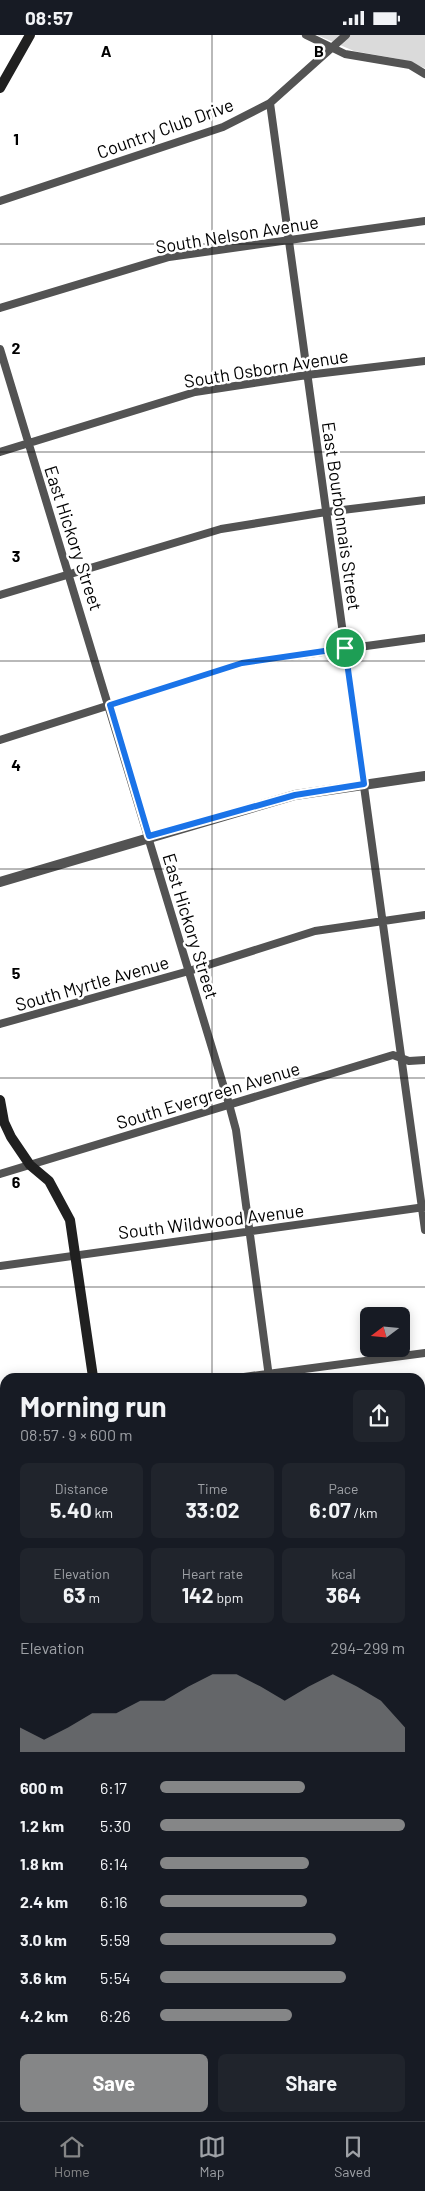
<!DOCTYPE html>
<html lang="en">
<head>
<meta charset="utf-8">
<style>
  :root { --surface:#171b24; --page:#20242c; --text:#f1f3f6; --muted:#9ea1a6; --line:#363941; --accent:#858687 }
  body { margin:0; font-family:Barlow,sans-serif; background:var(--page); color:var(--text); height:100vh; display:flex; flex-direction:column; font-size:19px; white-space:nowrap }
  * { box-sizing:border-box; margin:0 }
  p { font-size:16px; color:var(--muted) }
  .icon { flex:none; width:28px; height:28px; fill:none; stroke:currentColor; stroke-width:2; stroke-linecap:round; stroke-linejoin:round }
  .map { position:relative; flex:1; overflow:hidden }
  .drawer { position:absolute; left:0px; top:1338px; width:425px; height:749px; display:flex; flex-direction:column; background:var(--surface); border-radius:15px 15px 0 0; box-shadow:0 2px 12px #0003 }
  .drawer>* { flex:none }
  .needle { width:32px; rotate:254deg }
  .fabs { position:absolute; left:360px; top:1272px; display:grid; gap:10px }
  .fabs a { display:grid; place-items:center; width:50px; height:50px; border-radius:8px; background:var(--surface); box-shadow:0 2px 12px #0003; font-size:25px }
  .pin { position:absolute; display:grid; place-items:center; width:42px; height:42px; color:#fff; margin:-21px; border:2px solid #fff; border-radius:50%; box-shadow:0 1px 5px #0007 }
  .round { display:grid; place-items:center; flex:none; width:52px; height:52px; border-radius:8px; background:var(--page) }
  .headline { display:flex; align-items:center; justify-content:space-between; height:85px; padding:0 20px }
  h1 { font-size:28px; font-weight:700; line-height:38px }
  .stats { display:grid; grid-template-columns:repeat(3,1fr); gap:8px; height:85px; padding:5px 20px }
  .stats div { display:grid; align-content:center; border-radius:8px; background:var(--page); text-align:center }
  .stats b { font-size:21px; font-weight:700 }
  .stats small { font-size:14px; font-weight:400 }
  .stats p { font-size:14px }
  .chart { height:140px; padding:10px 20px }
  .chart p { display:flex; justify-content:space-between }
  .chart svg { width:100%; height:90px; margin-top:5px; fill:var(--accent); opacity:.7 }
  .action { display:flex; gap:10px; margin-top:auto; padding:10px 20px }
  .action a { flex:1; height:58px; border-radius:8px; background:var(--accent); color:#fff; font-size:20px; font-weight:700; line-height:58px; text-align:center }
  .action a+a { background:var(--page); color:var(--text) }
  ul { padding:0 20px; list-style:none; font-size:16px }
  li { display:grid; grid-template-columns:80px 60px 1fr; align-items:center; height:38px }
  li i { height:12px; border-radius:6px; background:var(--accent) }
  .status { display:flex; justify-content:space-between; align-items:center; height:35px; padding:0 25px; background:var(--surface); direction:ltr }
  .status svg { height:14px; fill:currentColor }
  .dock { display:flex; justify-content:space-around; align-items:center; height:70px; border-top:1px solid var(--line); background:var(--surface); font-size:14px; color:var(--muted) }
  .dock a { display:grid; justify-items:center; gap:2px }
  .dock .selected { color:var(--accent) }
  .map>svg:first-child { display:block }
  .green { fill:#dadada }
  .lines { fill:none; stroke-linecap:round; stroke-linejoin:round }
  .primary-casing { stroke:#dbdbdb; stroke-width:15 }
  .minor { stroke:#535353; stroke-width:8 }
  .tertiary { stroke:#535353; stroke-width:10 }
  .secondary { stroke:#202020; stroke-width:10 }
  .primary { stroke:#000; stroke-width:12 }
  .route-casing { stroke:#fff; stroke-width:10 }
  .route { stroke:#1a73e8; stroke-width:6 }
  .grid { fill:none; stroke:#000; stroke-width:1; stroke-opacity:0.55 }
  .labels { text-anchor:middle; dominant-baseline:central; stroke-width:5; stroke-linejoin:round; paint-order:stroke }
  .street-label { font-size:18px; fill:#000; stroke:#fff }
  .grid-label { font-size:16px; text-anchor:middle; font-weight:bold; fill:#000; stroke:#fff; stroke-width:5; stroke-linejoin:round; paint-order:stroke }
</style>
</head>
<body>
<div class="status"><b>08:57</b><svg viewBox="0 0 49 12"><path d="M0 12V9h3v3zM5 12V6h3v6zM10 12V3h3v9zM15 12V0h3v12zM26 1h20v11H26zM47 4h2v5h-2z"/></svg></div>
<div class="map">
<svg width="425" height="2086" viewBox="0 0 425 2086">
  <rect width="100%" height="100%" fill="#fff"/>
  <path class="green" d="M317,0H425V33L399,24L354,16Z"/>
  <g class="lines">
    <g class="primary-casing">
      <path id="primary" d="M420,1757L425,1756
        M0,1815L5,1814
        M420,1905L425,1904
        M0,1962L5,1961"/>
    </g>
    <path class="minor" d="M306,0L345,19L410,30L425,39
      M270,68L425,1195
      M0,166L223,92L270,68L346,0
      M0,273L169,222L425,186
      M0,314L229,1069L236,1095L269,1342
      M0,417L195,357L307,340L425,326
      M0,560L221,494L326,477L425,465
      M0,705L242,628L425,603
      M0,989L189,936L315,896L425,880
      M0,1139L393,1020L409,1026L425,1025
      M0,1231L425,1172
      M244,1342L425,1318
      M0,1376L5,1375
      M420,1610H425
      M0,1668L5,1667
      M0,1960L5,1997
      M420,2050H425
      M16,2081L17,2086
      M370,2081V2086
      M164,2086L198,2081"/>
    <path class="tertiary" d="M0,847L295,760L425,741
      M420,1465L425,1464
      M0,1522H5"/>
    <path class="secondary" d="M0,53L30,0
      M0,1065L4,1087L11,1102L30,1130L49,1146L70,1185L93,1342
      M194,2081V2086"/>
    <use href="#primary" class="primary"/>
  </g>
  <g class="lines">
    <g class="route-casing">
      <path id="route" d="M345,613L364,749L295,760L149,801L110,670L242,628Z"/>
    </g>
    <use href="#route" class="route"/>
  </g>
  <path class="grid" d="M212,0V1342M0,209H425M0,417H425M0,626H425M0,834H425M0,1043H425M0,1252H425M0,1460H5M420,1460H425M0,1669H5M420,1669H425M0,1877H5M420,1877H425M212,2081V2086"/>
  <g class="labels">
    <g class="street-label">
      <text transform="translate(165 93) rotate(-20)">Country Club Drive</text>
      <text transform="translate(237 199) rotate(-9)">South Nelson Avenue</text>
      <text transform="translate(266 333) rotate(-9)">South Osborn Avenue</text>
      <text transform="translate(342 481) rotate(82)">East Bourbonnais Street</text>
      <text transform="translate(74 503) rotate(72)">East Hickory Street</text>
      <text transform="translate(191 891) rotate(73)">East Hickory Street</text>
      <text transform="translate(92 948) rotate(-16)">South Myrtle Avenue</text>
      <text transform="translate(208 1060) rotate(-17)">South Evergreen Avenue</text>
      <text transform="translate(211 1186) rotate(-7)">South Wildwood Avenue</text>
    </g>
  </g>
  <g class="grid-label">
    <text x="106" y="22">A</text>
    <text x="319" y="22">B</text>
    <text x="16" y="110">1</text>
    <text x="16" y="319">2</text>
    <text x="16" y="527">3</text>
    <text x="16" y="736">4</text>
    <text x="16" y="944">5</text>
    <text x="16" y="1153">6</text>
  </g>
</svg>
<div class="fabs">
<a><svg class="needle" viewBox="-14 -14 28 28"><path d="M0-13l5 13h-10z" fill="#e53935"/><path d="M0 13l5-13h-10z" fill="#9ea1a6"/></svg></a>
</div>
<div class="pin" style="left:345px;top:613px;background:#1e9e55"><svg class="icon" aria-label="arrive" viewBox="0 0 24 24"><path d="M6 21V4h12l-3 4 3 4H6"/></svg></div>
<section class="drawer">
<div class="headline"><div><h1>Morning run</h1><p>08:57 · 9 × 600 m</p></div><a class="round"><svg class="icon" aria-label="share" viewBox="0 0 24 24"><path d="M12 15V3M7 8l5-5 5 5M5 13v7h14v-7"/></svg></a></div>
<div class="stats">
<div><p>Distance</p><b>5.40<small> km</small></b></div>
<div><p>Time</p><b>33:02</b></div>
<div><p>Pace</p><b>6:07<small> /km</small></b></div>
</div>
<div class="stats">
<div><p>Elevation</p><b>63<small> m</small></b></div>
<div><p>Heart rate</p><b>142<small> bpm</small></b></div>
<div><p>kcal</p><b>364</b></div>
</div>
<div class="chart"><p><span>Elevation</span>294–299 m</p>
<svg viewBox="0 0 160 44" preserveAspectRatio="none"><path d="M0 44V32L10 38L20 32L30 25L40 25L50 19L60 19L70 12L80 6L90 6L100 12L110 19L120 12L130 6L140 12L150 19L160 32V44z"/></svg>
</div>
<ul>
<li><b>600 m</b>6:17<i style="width:59%"></i></li>
<li><b>1.2 km</b>5:30<i style="width:100%"></i></li>
<li><b>1.8 km</b>6:14<i style="width:61%"></i></li>
<li><b>2.4 km</b>6:16<i style="width:60%"></i></li>
<li><b>3.0 km</b>5:59<i style="width:72%"></i></li>
<li><b>3.6 km</b>5:54<i style="width:76%"></i></li>
<li><b>4.2 km</b>6:26<i style="width:54%"></i></li>
</ul>
<div class="action"><a>Save</a><a>Share</a></div>
</section>
</div>
<nav class="dock">
<a class="selected"><svg class="icon" aria-label="home" viewBox="0 0 24 24"><path d="M3 11l9-7 9 7M6 9v11h12V9"/></svg>Home</a>
<a><svg class="icon" aria-label="map" viewBox="0 0 24 24"><path d="M3 6l6-2 6 2 6-2v14l-6 2-6-2-6 2zM9 4v14M15 6v14"/></svg>Map</a>
<a><svg class="icon" aria-label="saved" viewBox="0 0 24 24"><path d="M7 4h10v16l-5-4-5 4z"/></svg>Saved</a>
</nav>
</body>
</html>
